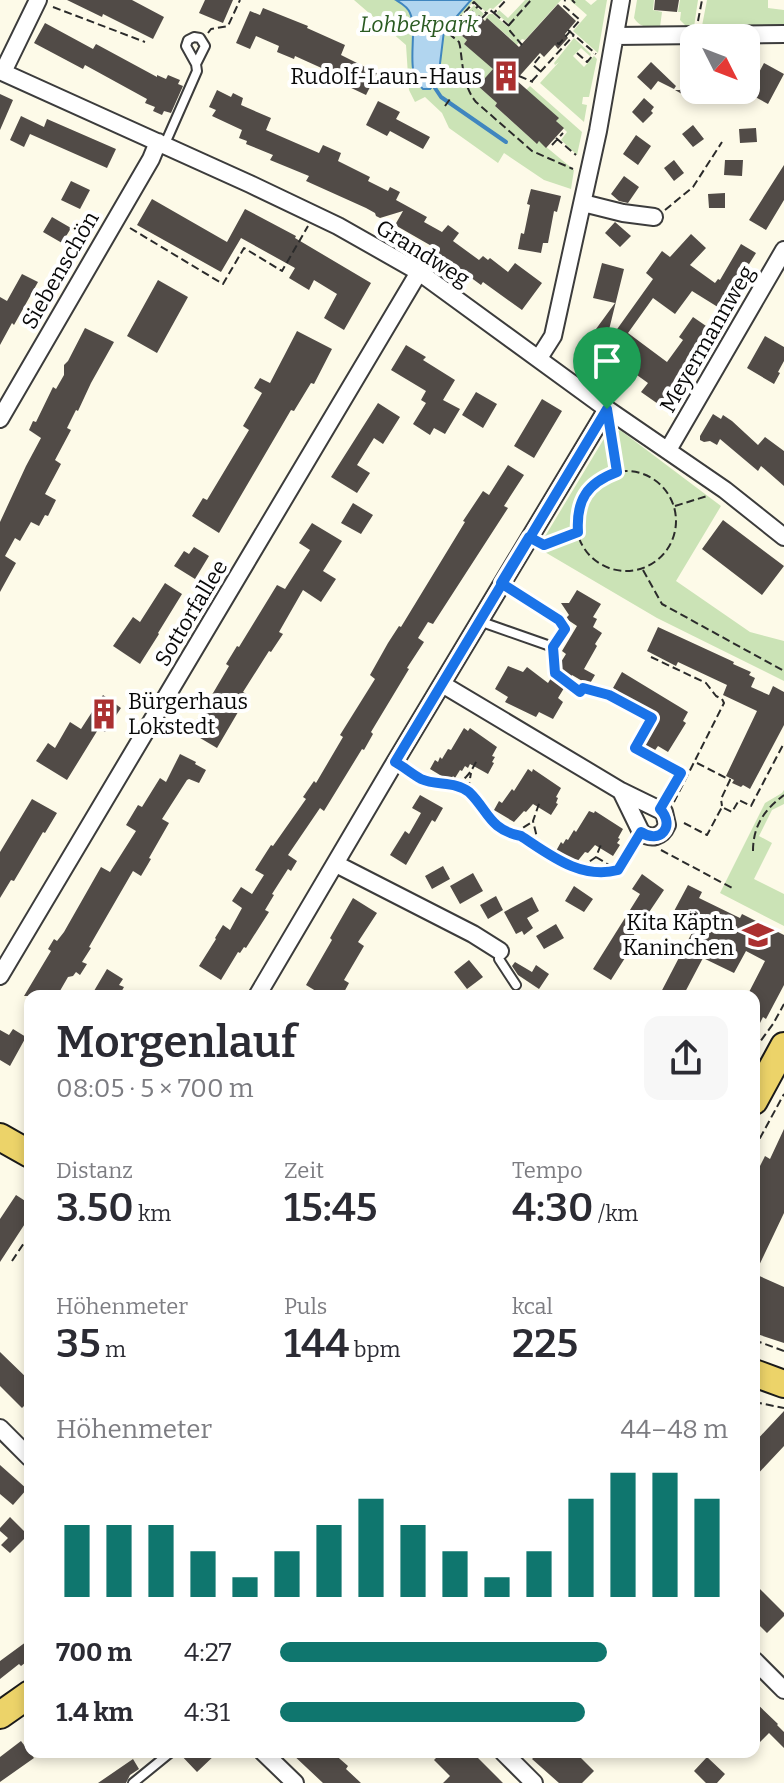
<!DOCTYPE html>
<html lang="de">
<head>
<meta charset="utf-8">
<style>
  :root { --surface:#fff; --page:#f7f7f7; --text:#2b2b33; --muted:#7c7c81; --accent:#0f766e }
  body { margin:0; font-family:Bitter,serif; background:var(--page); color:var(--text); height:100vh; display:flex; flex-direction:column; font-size:30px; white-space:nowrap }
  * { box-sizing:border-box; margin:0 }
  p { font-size:26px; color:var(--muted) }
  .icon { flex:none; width:44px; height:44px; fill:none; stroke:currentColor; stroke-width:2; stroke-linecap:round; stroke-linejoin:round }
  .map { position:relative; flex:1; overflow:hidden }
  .panel { position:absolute; left:24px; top:990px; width:736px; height:768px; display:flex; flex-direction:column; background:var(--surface); border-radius:16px; box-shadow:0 4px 12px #0003 }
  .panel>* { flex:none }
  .needle { width:52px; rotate:132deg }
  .tools { position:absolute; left:680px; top:24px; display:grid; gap:16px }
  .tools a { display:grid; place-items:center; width:80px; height:80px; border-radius:16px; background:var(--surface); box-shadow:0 4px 12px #0003; font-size:40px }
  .pin { position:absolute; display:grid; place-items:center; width:68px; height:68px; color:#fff; margin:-82px -34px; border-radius:50% 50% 50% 0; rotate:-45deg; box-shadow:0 0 8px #0007 }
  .pin .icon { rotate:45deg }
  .round { display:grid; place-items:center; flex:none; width:84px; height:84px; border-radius:16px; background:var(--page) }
  .head { display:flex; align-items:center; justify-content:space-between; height:136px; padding:0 32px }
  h1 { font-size:44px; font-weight:600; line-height:60px }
  .stats { display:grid; grid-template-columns:repeat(3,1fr); gap:12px; height:136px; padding:8px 32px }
  .stats div { display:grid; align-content:center }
  .stats b { font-size:40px; font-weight:600 }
  .stats small { font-size:22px; font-weight:400 }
  .stats p { font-size:22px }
  .chart { height:224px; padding:16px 32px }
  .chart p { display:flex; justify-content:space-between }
  .chart svg { width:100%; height:144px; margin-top:8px; stroke:var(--accent); stroke-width:6 }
  ul { padding:0 32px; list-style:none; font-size:26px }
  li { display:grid; grid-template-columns:128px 96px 1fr; align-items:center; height:60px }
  li i { height:20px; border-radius:10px; background:var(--accent) }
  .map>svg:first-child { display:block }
  .green { fill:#cbe3b6 }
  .water { fill:#b1d5ef; stroke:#4086bf; stroke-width:2 }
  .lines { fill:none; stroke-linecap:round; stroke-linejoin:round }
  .stream { stroke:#4086bf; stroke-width:4 }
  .building { fill:#514b47 }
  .lane-casing { stroke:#3c3c3c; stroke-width:12 }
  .street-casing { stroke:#3c3c3c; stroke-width:20 }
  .primary-casing { stroke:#1a1a1a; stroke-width:30 }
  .path { stroke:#2b2b2b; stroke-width:2; stroke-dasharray:8 4; stroke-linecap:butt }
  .lane { stroke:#fff; stroke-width:8 }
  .street { stroke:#fff; stroke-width:16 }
  .primary { stroke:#ecd369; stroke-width:26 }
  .route-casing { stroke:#fff; stroke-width:16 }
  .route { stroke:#1a73e8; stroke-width:10 }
  .labels { text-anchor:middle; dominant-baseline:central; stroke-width:8; stroke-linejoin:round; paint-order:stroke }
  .park-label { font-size:22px; font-style:italic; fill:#2a5a21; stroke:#fff }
  .poi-label { font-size:22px; fill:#090909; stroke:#fff; text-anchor:end }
  .street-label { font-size:22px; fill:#090909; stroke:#fff }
</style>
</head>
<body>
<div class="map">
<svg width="784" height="1783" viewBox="0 0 784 1783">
  <rect width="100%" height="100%" fill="#fdfae8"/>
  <path class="green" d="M354,0H503L493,9L490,8L486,12L474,1L446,33L451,36L452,35L449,32L474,5L484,14L481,17L478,15L461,35L467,40L464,44L496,66L478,86L497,103L495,106L536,143L539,141L574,170L571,189L544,180L504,153L498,163L449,128L442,113L425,97L415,102L409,90L406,45Z
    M525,0H561L525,40L522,39L515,47L511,39L488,19L484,20L489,14H493L508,27L509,24L496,13L499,10L508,18Z
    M570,0H585L591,5L597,0H607L598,53L573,31L587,15Z
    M637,0H654L653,10L662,12L660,27C649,27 641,29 634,18Z
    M680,0H698L694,27H687L680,20L681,12H678Z
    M707,0H768V8L784,10V26H702Z
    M574,38L591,54L590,56L581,48L573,56L584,67L594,56L597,59L589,97H583L582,104L587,105L584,122L540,83L559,62L555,65L554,63Z
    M530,86L582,132L577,155L561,140L567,132L556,121L558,118L526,90Z
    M620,430L721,506L676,581L750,632L784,641V681L657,618L538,548L605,437Z
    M784,790V804L772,810L759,836L772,843L754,879L784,894V926L720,893L765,803L782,793Z"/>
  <path class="water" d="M396,0H471L444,31L438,80L430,89H423C403,73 419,33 410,13C408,7 401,3 396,0Z"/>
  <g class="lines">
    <path class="stream" d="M433,85L441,97L506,142"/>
  </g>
  <path class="building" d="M67,0H132L164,17L153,39L103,14L102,17Z
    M205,0H233L223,23L199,13Z
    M655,0H679L677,12L654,10Z
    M558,4L576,21L565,34L568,38L558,49L555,45L544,57L540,53L516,80L559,118L556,121L564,128L546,148L539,141L537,144L495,106L497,103L478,86L493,69L464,44L467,40L461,35L479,15L485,21L487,18L519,47Z
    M263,8L308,26L307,28L345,45L341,55L377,73L366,95L345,85L348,80L295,56L294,59L277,52L279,46L256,36L250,49L236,43L250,11L260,15Z
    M45,23L93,49L96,44L157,77V75L166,79L168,75L180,80L178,84L183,86L171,113L164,111L162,115L153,111L155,107L145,103L147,99L85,65L83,69L34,43Z
    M651,62L676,86L674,89L658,81L651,90L637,77Z
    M764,63L784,74L768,104L748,93Z
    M694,65V90H707L699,104L675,90H680Z
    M217,90L231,97L233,93L243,98L241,105L271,118L266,130L319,153L323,145L341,153L338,161L370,177L368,181L388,191L390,187L400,192L396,200L427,217L424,222L442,232L448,225L459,233L453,241L479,260L483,256L488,260L490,258L508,272L515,263L542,283L522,310L483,282L481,285L433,250L435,248L395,225L403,211L380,218L376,216L375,213L366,208L306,181L309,176L270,160L273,155L246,144L247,141L239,138L242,130L212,116L216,110L209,107Z
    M0,94L13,100L0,130Z
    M644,98L654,107L651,111L653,113L643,123L632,112Z
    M378,101L400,112L396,119L430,137L423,149L390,131L387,136L366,125Z
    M21,116L44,127L47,119L116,149L107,168L30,134L24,147L10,140Z
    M693,125L704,139L693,147L682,134Z
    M756,128L757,142L740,143L739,129Z
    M636,135L651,146L638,165L623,154Z
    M674,160L684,173L674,181L664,168Z
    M725,160H743L742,176L724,175Z
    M784,165V200L766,230L749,220Z
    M624,176L639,187L628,203L619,201L611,194Z
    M71,181L90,190L80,209L61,200Z
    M531,189L561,196L557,212L554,211L548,243H543L541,253L518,249L521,233L524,234L530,205L527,204Z
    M725,193V208H709L708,194Z
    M152,199L227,242L245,209L296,236L295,238L371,283L344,330L324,318L337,294L314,280L309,290L289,278L295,268L241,238L221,272L137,225Z
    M52,217L71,228L62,243L43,232Z
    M615,222L631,236L620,247L605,233Z
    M691,234L706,248L690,265L715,283L718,279L720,280L741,244L756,253L721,309L692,291L675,314L653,298L628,333L667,362L683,340L679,337L693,317L709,328L690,355L694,358L661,406L641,392L648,383L588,340L615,303L593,298L602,263L624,269L605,346L653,279L646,273L662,251L670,257Z
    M22,274L38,282L14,325L12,323L0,345V297L7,301Z
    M158,280L188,297L157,353L127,336Z
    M85,328L114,342L91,383L78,411L76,410L67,428L71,430L55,460L61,464L45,494L56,500L48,516L45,515L39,526L31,522L20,541L15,538L5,556L16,563L0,592V522L26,466L41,438L29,430L33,421L36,422L53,387L56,389L64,375V365L68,361Z
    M297,331L332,349L314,384L311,383L294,411L291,410L219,533L192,516L203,498L207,500L249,430L243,426L262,393L254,388L260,378L270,383Z
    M765,336L784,347V361L778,372L780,373L774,384L747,368Z
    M406,345L426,357L423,360L455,380L443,400L460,409L445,434L434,428L430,435L413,424L426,403L421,400L426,391L391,370Z
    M476,392L497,404L483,428L462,415Z
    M542,399L562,411L534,458L514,446Z
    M378,403L400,417L383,444L374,438L357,465L370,473L357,493L331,477Z
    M713,414L721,419L723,415L732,421L758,445L765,437L784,451V486L761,466L758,471L720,439L717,445L710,441L704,442L700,440V436Z
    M508,465L524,475L504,506L508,508L433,624L428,622L418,638L424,642L407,668L409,669L371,732L373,734L364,750L362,749L324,811L320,808L288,855L297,861L291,871L288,869L272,894L274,895L265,910L269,912L246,948L244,947L240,953L238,952L221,980L199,966L216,939L215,938L223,925L230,930L242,908L232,901L241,887L252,894L264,875L255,870L271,845L273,846L306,799L303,797L314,781L316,783L343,737L340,735L375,679L370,675L388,643L399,626L401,627L465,522L463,521L483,491L489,495Z
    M353,503L373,515L361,534L341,523Z
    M723,520L784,566L762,595L702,549Z
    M312,523L342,541L323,571L336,579L321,602L303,590L279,632L283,634L271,652L269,651L243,692L248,695L217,748L190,732L229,666L226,664L237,646L239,647L277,585L285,589L310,550L299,543Z
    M194,547L209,556L195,579L174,566L184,551L189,554Z
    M165,583L182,594L158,633L159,634L140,664L113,646L133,617L140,622Z
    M577,590L601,604L593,617L597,619L593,627L602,633L595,644L597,646L584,669L595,675L589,685L572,675L558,698L563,702L553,719L539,712L536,717L505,702L508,697L495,689L508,666L523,672L527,667L548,683L566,654L562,651L577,626L568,620L566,618L569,615L561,603H569Z
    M658,627L734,662L733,664L751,672L749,675L755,678L751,687L769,695L773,686L784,692V725L750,789L743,785L741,787L732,783L734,780L726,776L757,711L723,695L727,685L678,662L676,666L647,651Z
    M622,672L688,712L683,721L686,723L668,752L658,746L653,753L642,747L658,719L617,694L618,691L613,688Z
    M103,695L121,708L105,732L99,728L67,780L36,761L48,743L55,748L70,722L81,729Z
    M464,728L468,731L470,728L497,747L492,756L495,757L492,762L494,763L488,774L470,764L468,768L465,766L462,771L460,770L455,778L453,776L450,781L430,769L435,760L438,762L440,757L442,759L448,749L451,750Z
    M180,754L196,762L195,764L206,770L199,783L189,779L187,780L162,819L169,823L149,858L151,859L141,876L133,871L89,947L91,948L82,962L87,964L80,975L76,972L73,976L68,977L57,996H24L51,951L48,949L54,939L57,941L64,932L101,867L110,872L136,831L126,825L138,805L142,807L160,778L166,782Z
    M528,769L532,772L533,769L561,788L556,797L558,798L556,803L558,804L551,815L533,804L526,812L524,811L514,822L494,810L499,801L502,803L512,789L514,791Z
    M420,795L443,808L435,822L432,820L406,865L390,855L405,831L409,834L421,813L412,808Z
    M32,799L57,813L45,833L43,832L14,881L11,880L0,898V852Z
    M589,811L594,813L595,811L623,829L618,838L620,839L617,843L620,845L613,856L595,845L588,853L585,852L576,863L556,851L561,842L563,844L566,839L568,840L574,830L576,832Z
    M443,866L450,879L432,889L425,876Z
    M473,873L483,891L460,904L450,886Z
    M642,874L664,890L633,936L637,939L611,980L593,969L640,894L632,889Z
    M688,885L702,892L699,898L740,918L742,914L784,935V985L766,1019L763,1017L754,1035V996H747L765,961L746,951L734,973L703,958L683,996H659L696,925L673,913Z
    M574,886L593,899L584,912L565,901Z
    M496,896L503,910L488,919L480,905Z
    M532,897L539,911L527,918L533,928L524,935L522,931L516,934L504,912Z
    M353,898L377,913L358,942L364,946L344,980L349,983L342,996H324L306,985L332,940L330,938Z
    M556,924L564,938L544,949L536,936Z
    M469,960L483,977L467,989L454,972Z
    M515,962L532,972L536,965L549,974L539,989L518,975L512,966Z
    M107,969L123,979L119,985L124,987L119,996H91Z
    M13,1029L26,1037L10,1066L0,1060V1030L9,1035Z
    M784,1129V1213L755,1274L784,1287V1343L754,1333V1178L765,1156L770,1159Z
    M16,1195L30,1204V1216L0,1262V1219Z
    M0,1352L30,1381V1400L22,1408L0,1386Z
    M784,1411V1446L754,1478V1443Z
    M0,1465L27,1489L13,1505L0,1494Z
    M10,1517L28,1535L10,1553L1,1545L8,1538L0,1531V1528Z
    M754,1583L784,1613V1616L767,1633L754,1620Z
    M30,1639V1659L21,1666L19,1664L0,1679V1661Z
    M754,1701L778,1724L777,1725L784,1732V1748L769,1733L759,1743L754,1738V1730L759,1725L754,1721Z
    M21,1741L34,1758L0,1782V1757Z
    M178,1752H218L197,1772Z
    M290,1752H332L348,1766L346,1769L361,1783H323Z
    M442,1752H472L503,1783H443L450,1776L434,1760Z
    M539,1752H575L594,1771L582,1783H559L532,1759Z
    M707,1757L725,1774L717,1783H706L694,1771Z
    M133,1759L139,1769L130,1775L126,1783H98Z"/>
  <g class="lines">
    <g class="lane-casing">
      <path id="lane" d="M164,146L197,71L196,64L205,46L200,38L194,37L188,40L186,46L196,64
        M479,621L553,647L565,629L559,620L502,584
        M500,951L499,959L516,985
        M133,1783L171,1752"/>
    </g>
    <g class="street-casing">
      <path id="street" d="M616,36L784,34
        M0,71L250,184L338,226L419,272L607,409L725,490L784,537
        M3,72L38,0
        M583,203L623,213L654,217
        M539,358L553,336L598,131L621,0
        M0,419L151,159L158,142
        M668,450L784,250
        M442,684L621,791L641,832C651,840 662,837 667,825L664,812L621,791
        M336,864L473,934L500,951
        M0,976L419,272
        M257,996L395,762L607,409
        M0,1428L30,1458
        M754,1660L784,1690
        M263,1752L295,1783
        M503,1752L534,1783"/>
    </g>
    <g class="primary-casing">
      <path id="primary" d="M754,1101L784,1046
        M0,1137L30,1154
        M754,1373L784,1384
        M0,1715L30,1694"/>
    </g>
    <path class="path" d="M572,0L575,3
      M478,6L474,2L447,32L459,42L460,46C463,67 463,86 476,102L532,151L573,169
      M53,7L145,42
      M494,13L509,26L510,31L522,45
      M482,18L490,10L494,13L506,0
      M467,21H470V24
      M698,21L702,0
      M509,25L531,0
      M568,30L596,54
      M208,33L211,29L228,26L240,0
      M452,35L478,6L487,14
      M557,43L559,44L580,20L564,6L565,0
      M577,53L587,62L594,54
      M540,71L533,65L541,55
      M519,76L533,82
      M532,81L574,35
      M445,106L450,99
      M556,138L576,155
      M552,145L563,133
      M665,210L693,187L722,142
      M130,228L223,284L244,248L282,271L308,226
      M611,434L617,471
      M576 521a50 50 0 1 1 100 0a50 50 0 1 1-100 0Z
      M675,506L707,496
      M545,545L576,533
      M643,570L662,604L784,671
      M651,657L706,683L716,696L722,699L724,703L674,802
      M554,660L555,673L580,692L583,688L609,695L652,718L635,748L681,773L667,796
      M697,763L730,780L721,799L722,806
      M410,770C423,783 450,792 466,777C471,772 474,766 477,760
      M454,784L468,791L486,815L499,827L513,834L521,836C549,855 581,881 618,870L633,845
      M468,790L471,773
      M684,823L707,835L722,807L732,812L739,800L751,806L784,743
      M513,834L532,822
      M539,846L533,821L540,801
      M661,850L734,889
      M753,851C753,826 764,810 784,795
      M596,857L617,870
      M580,868L596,857L602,842
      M754,1050L773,1024L784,1004
      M754,1149L784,1094
      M12,1261L30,1234
      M754,1340L784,1351
      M754,1402L784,1408"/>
    <use href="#lane" class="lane"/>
    <use href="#street" class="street"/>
    <use href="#primary" class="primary"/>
  </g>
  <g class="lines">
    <g class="route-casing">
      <path id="route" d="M607,409C536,526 466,644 395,762C404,767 412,774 421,779C437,786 455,781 469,792C488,810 489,830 521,836C550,855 581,880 618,870L641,832C660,845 676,826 660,809L681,773L635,748L652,718L609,695L583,688L580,692L555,673L553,647L565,629L559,620L501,583L529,537L544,545L578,532C576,500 587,483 617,472L607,409"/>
    </g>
    <use href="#route" class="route"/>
  </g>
  <defs>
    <g id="building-bare" transform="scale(2.4)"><path d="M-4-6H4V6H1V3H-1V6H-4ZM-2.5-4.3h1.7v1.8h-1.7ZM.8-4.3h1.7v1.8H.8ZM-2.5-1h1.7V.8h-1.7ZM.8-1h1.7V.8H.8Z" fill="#ab3030" stroke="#fff" stroke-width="2.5" paint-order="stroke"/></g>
    <g id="school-bare" transform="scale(2.4)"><path d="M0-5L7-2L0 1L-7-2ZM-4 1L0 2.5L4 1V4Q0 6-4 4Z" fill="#ab3030" stroke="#fff" stroke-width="2.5" paint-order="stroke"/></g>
  </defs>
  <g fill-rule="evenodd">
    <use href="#building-bare" x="506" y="76"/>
    <use href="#building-bare" x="104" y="714"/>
    <use href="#school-bare" x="758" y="935"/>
  </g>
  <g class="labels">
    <g class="park-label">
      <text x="419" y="24">Lohbekpark</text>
    </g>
    <g class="poi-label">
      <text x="482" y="76">Rudolf-Laun-Haus</text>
      <text x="128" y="701" text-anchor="start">Bürgerhaus<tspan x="128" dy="25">Lokstedt</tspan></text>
      <text x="734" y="922">Kita Käptn<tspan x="734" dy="25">Kaninchen</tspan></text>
    </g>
    <g class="street-label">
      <text transform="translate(423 253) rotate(32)">Grandweg</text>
      <text transform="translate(60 270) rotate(-60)">Siebenschön</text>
      <text transform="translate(707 339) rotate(-60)">Meyermannweg</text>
      <text transform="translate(191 613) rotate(-59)">Sottorfallee</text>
    </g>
  </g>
</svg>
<div class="tools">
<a><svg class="needle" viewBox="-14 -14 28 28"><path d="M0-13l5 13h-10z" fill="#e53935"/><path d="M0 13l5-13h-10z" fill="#7c7c81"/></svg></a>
</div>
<div class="pin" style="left:607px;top:409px;background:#1e9e55"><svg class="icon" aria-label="arrive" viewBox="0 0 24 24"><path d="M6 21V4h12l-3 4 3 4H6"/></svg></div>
<section class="panel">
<div class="head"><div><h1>Morgenlauf</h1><p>08:05 · 5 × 700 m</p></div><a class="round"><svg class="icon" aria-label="share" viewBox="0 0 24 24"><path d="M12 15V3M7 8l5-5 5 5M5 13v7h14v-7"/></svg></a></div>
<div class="stats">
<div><p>Distanz</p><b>3.50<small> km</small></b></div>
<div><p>Zeit</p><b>15:45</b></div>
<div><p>Tempo</p><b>4:30<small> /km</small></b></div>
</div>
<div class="stats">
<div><p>Höhenmeter</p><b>35<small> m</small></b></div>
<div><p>Puls</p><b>144<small> bpm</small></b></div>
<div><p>kcal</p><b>225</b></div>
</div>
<div class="chart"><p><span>Höhenmeter</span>44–48 m</p>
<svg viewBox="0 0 160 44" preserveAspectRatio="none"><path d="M5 44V22M15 44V22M25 44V22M35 44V30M45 44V38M55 44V30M65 44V22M75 44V14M85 44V22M95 44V30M105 44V38M115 44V30M125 44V14M135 44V6M145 44V6M155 44V14"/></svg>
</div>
<ul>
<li><b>700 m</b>4:27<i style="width:73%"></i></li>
<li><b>1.4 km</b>4:31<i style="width:68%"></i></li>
</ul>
</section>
</div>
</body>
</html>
